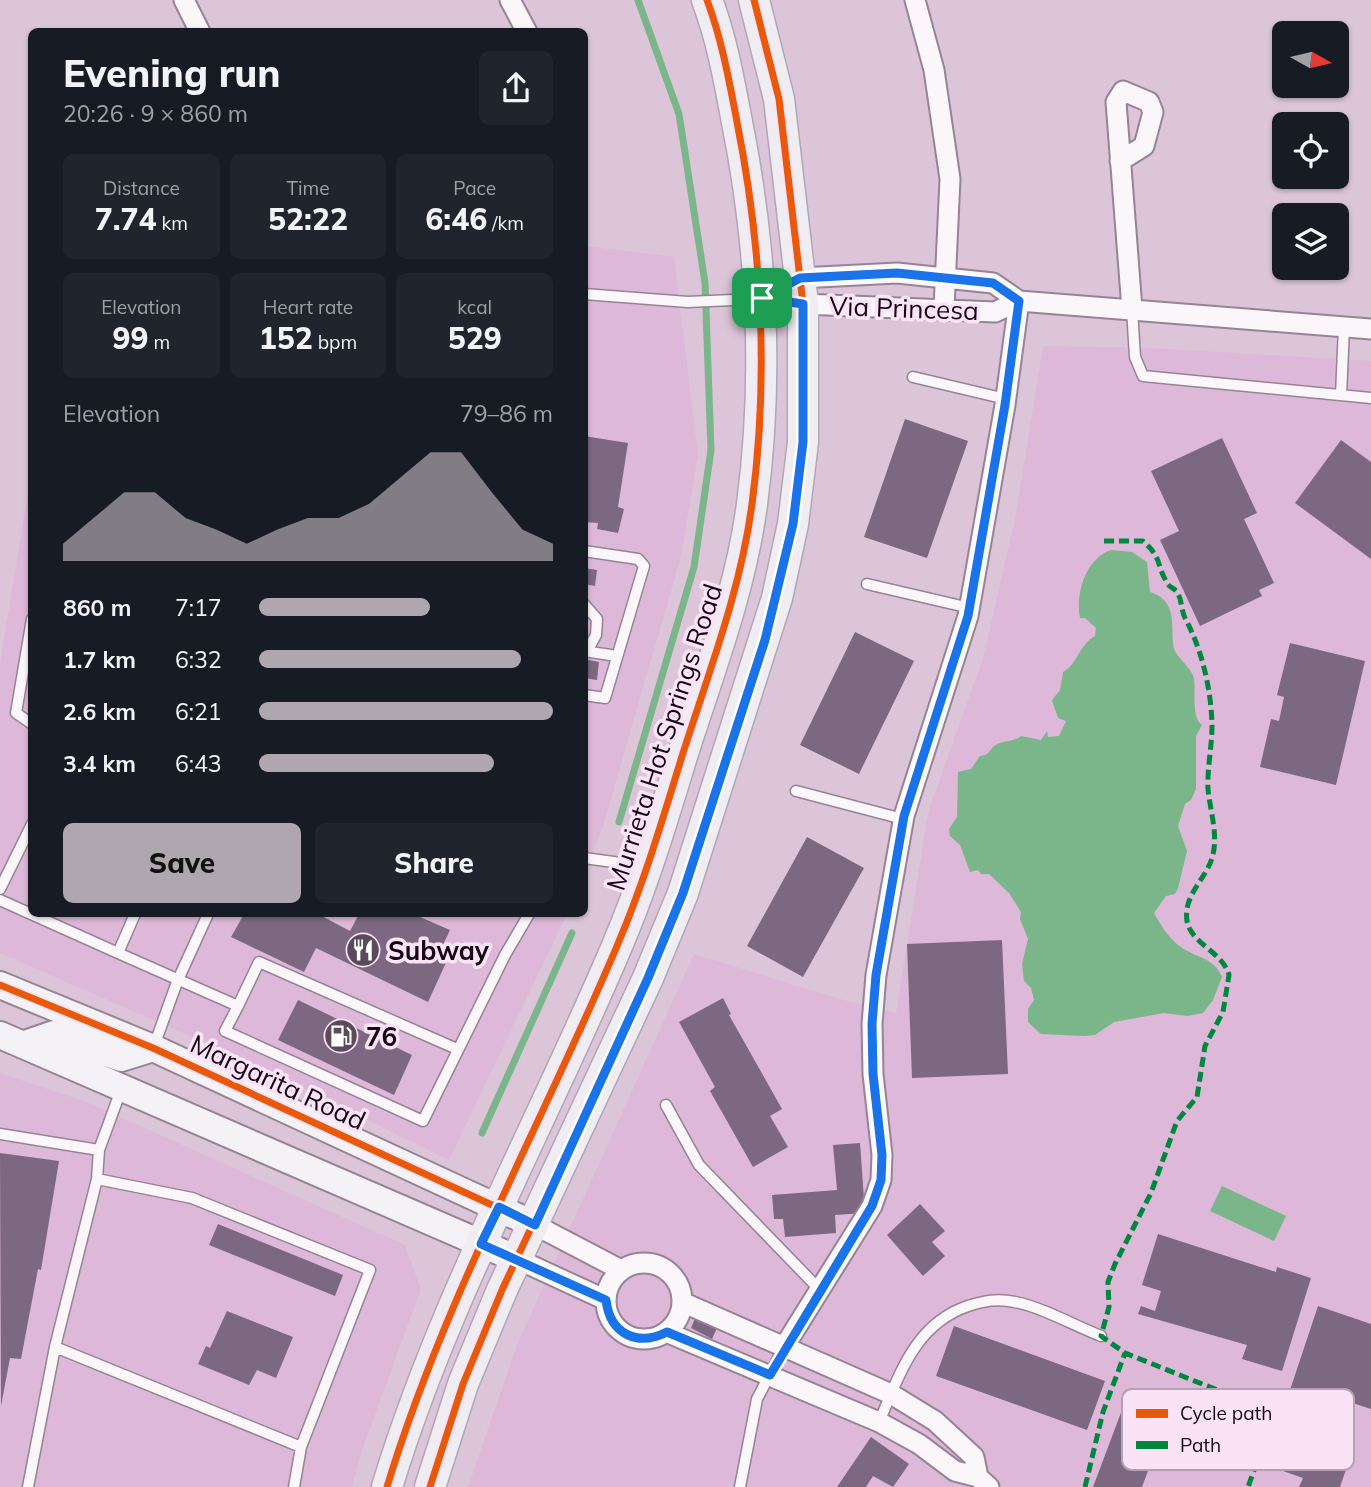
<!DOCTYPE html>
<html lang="en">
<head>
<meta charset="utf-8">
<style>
  :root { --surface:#171b24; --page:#20242c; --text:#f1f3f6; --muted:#9ea1a6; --accent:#aea7af }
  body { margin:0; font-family:Mulish,sans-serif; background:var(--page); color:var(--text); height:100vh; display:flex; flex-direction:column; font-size:26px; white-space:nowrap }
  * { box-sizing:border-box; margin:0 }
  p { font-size:23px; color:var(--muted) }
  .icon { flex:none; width:38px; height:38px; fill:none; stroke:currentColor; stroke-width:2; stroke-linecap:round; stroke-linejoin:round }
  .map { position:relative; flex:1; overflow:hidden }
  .side { position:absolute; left:28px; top:28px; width:560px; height:889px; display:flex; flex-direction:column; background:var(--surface); border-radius:10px; box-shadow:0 2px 5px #0004 }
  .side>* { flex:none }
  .needle { width:46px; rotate:98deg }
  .tools { position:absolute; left:1272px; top:21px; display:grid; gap:14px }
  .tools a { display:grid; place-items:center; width:77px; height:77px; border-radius:10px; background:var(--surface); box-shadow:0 2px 5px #0004; font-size:35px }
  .pin { position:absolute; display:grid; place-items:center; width:60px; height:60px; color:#fff; margin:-30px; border-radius:14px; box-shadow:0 4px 10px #0006 }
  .round { display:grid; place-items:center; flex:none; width:74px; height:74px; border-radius:10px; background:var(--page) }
  .head { display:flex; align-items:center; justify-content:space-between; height:119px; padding:0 35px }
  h1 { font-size:38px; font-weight:800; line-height:52px }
  .metrics { display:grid; grid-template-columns:repeat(3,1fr); gap:10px; height:119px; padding:7px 35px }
  .metrics div { display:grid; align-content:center; border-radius:10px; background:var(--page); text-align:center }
  .metrics b { font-size:30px; font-weight:800 }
  .metrics small { font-size:19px; font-weight:400 }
  .metrics p { font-size:19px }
  .chart { height:196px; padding:14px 35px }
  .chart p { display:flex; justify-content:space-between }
  .chart svg { width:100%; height:126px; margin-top:7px; fill:var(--accent); opacity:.7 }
  .primary-button { display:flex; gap:14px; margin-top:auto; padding:14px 35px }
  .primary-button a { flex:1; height:80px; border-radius:10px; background:var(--accent); color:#111; font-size:28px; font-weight:800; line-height:80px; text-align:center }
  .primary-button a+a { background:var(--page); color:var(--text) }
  ul { padding:0 35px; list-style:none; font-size:23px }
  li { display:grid; grid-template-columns:112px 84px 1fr; align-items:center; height:52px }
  li i { height:18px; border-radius:9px; background:var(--accent) }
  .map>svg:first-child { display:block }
  .built { fill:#ddb8d9 }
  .water { fill:#7bb58a }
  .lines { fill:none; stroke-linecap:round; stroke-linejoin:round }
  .stream { stroke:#7bb58a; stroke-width:7 }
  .building { fill:#7d6881 }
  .lane-casing { stroke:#958494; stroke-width:13 }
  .street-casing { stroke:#958494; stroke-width:23 }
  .secondary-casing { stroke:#958494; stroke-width:30 }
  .primary-casing { stroke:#b0a6b6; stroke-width:33 }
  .lane { stroke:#faf6f9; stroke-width:10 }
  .street { stroke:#faf6f9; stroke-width:19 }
  .secondary { stroke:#f5f2f7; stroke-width:26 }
  .primary { stroke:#f0edf2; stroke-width:30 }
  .quiet { stroke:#00873e; stroke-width:5; stroke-dasharray:10 5; stroke-linecap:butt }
  .cycleway-casing { stroke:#fae3f7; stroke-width:11 }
  .cycleway { stroke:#e8590c; stroke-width:7 }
  .route-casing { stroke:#fff; stroke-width:14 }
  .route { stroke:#1a73e8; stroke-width:9 }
  .labels { text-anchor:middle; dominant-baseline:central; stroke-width:7; stroke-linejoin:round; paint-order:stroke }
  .street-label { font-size:26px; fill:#150714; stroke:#fae3f7 }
  .poi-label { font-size:26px; font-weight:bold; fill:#150714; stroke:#fae3f7; text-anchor:start }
  .key { fill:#fae3f7; stroke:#b5a1b3; stroke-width:2 }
  .key-label { font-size:19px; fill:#150714 }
</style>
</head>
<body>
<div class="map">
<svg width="1371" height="1487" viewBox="0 0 1371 1487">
  <rect width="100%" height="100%" fill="#dcc5d9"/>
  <path class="built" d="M585,246L674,257L698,455L681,557L603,826L585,872Z
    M1043,346L1148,348L1371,361V1487H468L517,1345L694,954L840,999L896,1013L928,813L983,658L1015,519Z
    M31,474L32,914H567L449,1160L249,1062L0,953V663Z
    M0,1073L89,1103L405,1245L421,1289L361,1453L352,1487H0Z"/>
  <path class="water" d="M1111,550L1132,552L1147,562L1150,592C1183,602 1167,636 1176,653C1181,661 1193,670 1194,679C1196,693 1191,718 1202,725L1196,736V789L1191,800L1185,804L1178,826L1187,851L1178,888L1175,894L1166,896L1154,913C1160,924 1168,937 1178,945C1192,957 1215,957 1222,977L1213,1000L1203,1013L1187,1016L1164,1013L1114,1022L1095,1035L1084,1036L1041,1034L1028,1022V1009L1034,1000L1031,988L1024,981L1022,964L1028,939L1020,919L1021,912L1009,893L989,874H981L978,870L970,872L960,845L950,836L949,829L957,817L958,772L971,769L980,756C989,755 988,752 994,746C1002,740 1013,743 1021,736L1041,740L1047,731L1048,737L1059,736L1066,721L1058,718L1052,700L1060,690L1063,672C1077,665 1079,645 1095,636L1096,628L1085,618H1080C1075,594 1086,558 1111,550Z
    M1222,1186L1286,1216L1274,1241L1210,1211Z"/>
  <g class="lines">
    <path class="stream" d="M619,822L694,567L711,450L705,283L679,114L638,0
      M482,1133L572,933"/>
  </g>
  <path class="building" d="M905,419L968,441L927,558L864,537Z
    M584,436L628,443L618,507L624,509L618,533L597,529L598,523L584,522Z
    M1222,438L1257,513L1244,519L1274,583L1259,590L1262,596L1200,626L1160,540L1179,531L1151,471Z
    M1341,440L1371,462V559L1295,503Z
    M584,568L597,570L595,586L584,584Z
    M855,632L914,661L859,774L800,745Z
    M1290,643L1365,661L1336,785L1260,767L1271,719L1279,721L1284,697L1277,695Z
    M584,659L599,662L597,680L584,678Z
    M807,837L864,868L803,977L747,946Z
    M244,914H318L350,931L358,916L353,914H413L450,930L441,949L450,954L428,1002L316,948L304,972L231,937Z
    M1002,940L1008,1074L912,1078L907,944Z
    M723,998L731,1014L729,1015L782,1109L770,1116L788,1147L753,1167L710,1091L715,1087L679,1022Z
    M298,1000L412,1055L394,1095L278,1040Z
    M860,1143L865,1213L835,1215L836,1233L785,1237L783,1219H774L772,1195L837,1190L833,1145Z
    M0,1153L59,1161L41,1270L38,1269L21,1359L10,1358L1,1406Z
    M920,1204L945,1231L932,1242L945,1256L923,1276L887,1235Z
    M218,1224L343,1275L335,1296L209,1245Z
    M1158,1234L1276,1272L1277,1267L1311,1278L1282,1371L1242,1359L1247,1345L1138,1314L1141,1306L1155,1311L1161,1291L1142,1285Z
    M1318,1306L1371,1324V1409L1331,1396L1323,1419L1304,1412L1309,1396L1290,1390Z
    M227,1311L293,1337L276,1378L257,1370L249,1385L198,1364L206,1346L210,1348Z
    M696,1316L718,1326L712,1339L691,1328Z
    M954,1326L1105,1381L1087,1430L936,1376Z
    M1128,1394L1171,1410L1142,1487H1093Z
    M1298,1426L1354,1446L1340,1487H1299L1303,1478L1283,1471Z
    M871,1437L909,1464L893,1487L873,1476L866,1487H837Z"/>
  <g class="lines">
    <g class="lane-casing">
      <path id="lane" d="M584,294L688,302L755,299
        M1132,309L1135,357L1143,376L1371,398
        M913,377L1006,399
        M1341,395L1344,327
        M584,551L638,559L644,566L605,698L584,695
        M867,584L970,608
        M584,604L597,619L596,635L587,651
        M32,619L16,713L32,724
        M584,651L617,656
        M796,791L903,819
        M584,858L643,866
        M0,889L32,824
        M0,900L118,953L135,914
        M118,953L238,1006L259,962L457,1049
        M238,1006L225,1031L423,1121L505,955L529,914
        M154,1046L177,982L208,914
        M666,1105L699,1165L821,1291
        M0,1134L99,1150
        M97,1179L192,1198L370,1270L301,1447
        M55,1347L97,1179L99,1150L121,1090
        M879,1422C900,1374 915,1324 968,1306C984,1301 997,1298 1015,1302C1044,1308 1073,1325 1101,1336
        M28,1487L55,1347L301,1447L294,1487
        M740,1487L757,1399L784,1347"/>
    </g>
    <g class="street-casing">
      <path id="street" d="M184,0L200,32
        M510,0L527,32
        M915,0L934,70L950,179L944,308
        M1120,161L1144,146L1153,112L1149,102L1123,91L1116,102L1132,309
        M762,298L803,304L995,312L1019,301L1371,329
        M762,298L800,278L897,273L993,283L1019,301
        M535,1225L621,1270
        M517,1259L606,1300
        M606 1301a38 38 0 1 1 76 0a38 38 0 1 1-76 0Z
        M682,1302L891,1394L935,1421L974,1457L978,1477
        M666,1332L879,1422L919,1444L955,1471L978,1477L989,1487
        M784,1347L872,1206L881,1180L882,1155L873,1074L872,1024L876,975L904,816L968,616L1005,405L1019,301"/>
    </g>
    <g class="secondary-casing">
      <path id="secondary" d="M0,985L153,1048L535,1225
        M0,1035L517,1259
        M25,1044L54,1034L121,1058L153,1048"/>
    </g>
    <g class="primary-casing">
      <path id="primary" d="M387,1487C444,1299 541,1126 617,946C644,883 663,818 683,753C709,672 741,589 752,504C769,376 762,248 737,122C729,80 722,40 707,0
        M430,1487L463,1384L502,1290L648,978L683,893L777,598L793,524L803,442V304L779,99L754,0"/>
    </g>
    <use href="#lane" class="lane"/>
    <use href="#street" class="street"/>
    <use href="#secondary" class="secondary"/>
    <use href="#primary" class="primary"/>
    <path class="quiet" d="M1104,541H1143C1162,558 1156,563 1166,581C1168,587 1174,588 1177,592C1182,599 1181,610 1185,618C1202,650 1211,688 1212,725C1212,747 1207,768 1208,789C1210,811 1219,836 1212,858C1206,879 1183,895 1187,921C1191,944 1223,952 1229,975L1223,1012L1205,1046L1197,1097L1177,1121L1151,1193L1115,1264L1108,1282L1109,1307L1101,1336L1125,1353L1267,1410L1259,1423L1261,1451L1248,1487
      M1085,1487L1103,1412L1125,1353"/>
    <g class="cycleway-casing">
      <path id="cycleway" d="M0,985L153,1048L535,1225
        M387,1487C444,1299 541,1126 617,946C644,883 663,818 683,753C709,672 741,589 752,504C769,376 762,248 737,122C729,80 722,40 707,0
        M430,1487L463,1384L502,1290L648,978L683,893L777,598L793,524L803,442V304L779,99L754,0"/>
    </g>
    <use href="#cycleway" class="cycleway"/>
  </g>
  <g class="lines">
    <g class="route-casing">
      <path id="route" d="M897,273L993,283L1019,301L1005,405L968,616L904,816L876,975L872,1024L873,1074L882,1155L881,1180L872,1206L770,1375L667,1332C637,1347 610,1334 606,1300L481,1244L499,1207L535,1225L648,978L683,893L765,640L793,524L803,442V304L762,298L800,278Z"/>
    </g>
    <use href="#route" class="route"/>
  </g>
  <defs>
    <g id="restaurant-disc" transform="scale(1.75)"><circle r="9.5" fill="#5b4a59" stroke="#fae3f7"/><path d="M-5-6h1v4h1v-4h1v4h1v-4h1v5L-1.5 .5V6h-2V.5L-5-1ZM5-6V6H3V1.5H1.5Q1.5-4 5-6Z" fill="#fff"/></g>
    <g id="fuel-disc" transform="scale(1.75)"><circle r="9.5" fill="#5b4a59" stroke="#fae3f7"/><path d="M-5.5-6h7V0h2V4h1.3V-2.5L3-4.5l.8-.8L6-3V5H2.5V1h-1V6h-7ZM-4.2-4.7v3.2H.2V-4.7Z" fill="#fff"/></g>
  </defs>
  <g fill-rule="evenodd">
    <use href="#restaurant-disc" x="363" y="950"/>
    <use href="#fuel-disc" x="341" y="1036"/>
  </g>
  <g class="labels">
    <g class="street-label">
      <text transform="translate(904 308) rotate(2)">Via Princesa</text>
      <text transform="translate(664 737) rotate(-72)">Murrieta Hot Springs Road</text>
      <text transform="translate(278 1082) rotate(25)">Margarita Road</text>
    </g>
    <g class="poi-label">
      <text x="388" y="950">Subway</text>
      <text x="366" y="1036">76</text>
    </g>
  </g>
  <rect x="1122" y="1389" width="232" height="81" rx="10" class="key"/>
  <rect x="1136" y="1409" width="32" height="9" fill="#e8590c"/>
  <rect x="1136" y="1441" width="32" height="8" fill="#00873e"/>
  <g class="key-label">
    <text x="1180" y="1420">Cycle path</text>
    <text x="1180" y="1452">Path</text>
  </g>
</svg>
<div class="tools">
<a><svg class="needle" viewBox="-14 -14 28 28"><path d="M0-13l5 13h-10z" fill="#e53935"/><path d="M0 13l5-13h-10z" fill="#9ea1a6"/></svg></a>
<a><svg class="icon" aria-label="locate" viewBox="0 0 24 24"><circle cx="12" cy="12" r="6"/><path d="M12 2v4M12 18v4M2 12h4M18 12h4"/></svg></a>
<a><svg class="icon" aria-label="layers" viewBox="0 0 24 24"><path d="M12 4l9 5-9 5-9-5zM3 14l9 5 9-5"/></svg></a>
</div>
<div class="pin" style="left:762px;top:298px;background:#1e9e55"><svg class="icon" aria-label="arrive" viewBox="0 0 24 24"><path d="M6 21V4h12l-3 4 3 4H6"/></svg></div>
<section class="side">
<div class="head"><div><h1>Evening run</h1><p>20:26 · 9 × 860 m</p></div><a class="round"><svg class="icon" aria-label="share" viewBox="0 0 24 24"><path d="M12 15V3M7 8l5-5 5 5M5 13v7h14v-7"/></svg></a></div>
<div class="metrics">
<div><p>Distance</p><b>7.74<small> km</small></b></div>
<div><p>Time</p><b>52:22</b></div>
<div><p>Pace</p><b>6:46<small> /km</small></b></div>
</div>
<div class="metrics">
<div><p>Elevation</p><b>99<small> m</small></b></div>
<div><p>Heart rate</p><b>152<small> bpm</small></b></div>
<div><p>kcal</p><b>529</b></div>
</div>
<div class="chart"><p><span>Elevation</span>79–86 m</p>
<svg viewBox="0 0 160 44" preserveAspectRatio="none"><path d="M0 44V38L10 29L20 20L30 20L40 29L50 33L60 38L70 33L80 29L90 29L100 24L110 15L120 6L130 6L140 20L150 33L160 38V44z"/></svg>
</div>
<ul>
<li><b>860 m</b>7:17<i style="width:58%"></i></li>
<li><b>1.7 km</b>6:32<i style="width:89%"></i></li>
<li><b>2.6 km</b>6:21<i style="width:100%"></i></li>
<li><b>3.4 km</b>6:43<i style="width:80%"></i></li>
</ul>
<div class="primary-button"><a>Save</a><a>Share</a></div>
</section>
</div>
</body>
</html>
